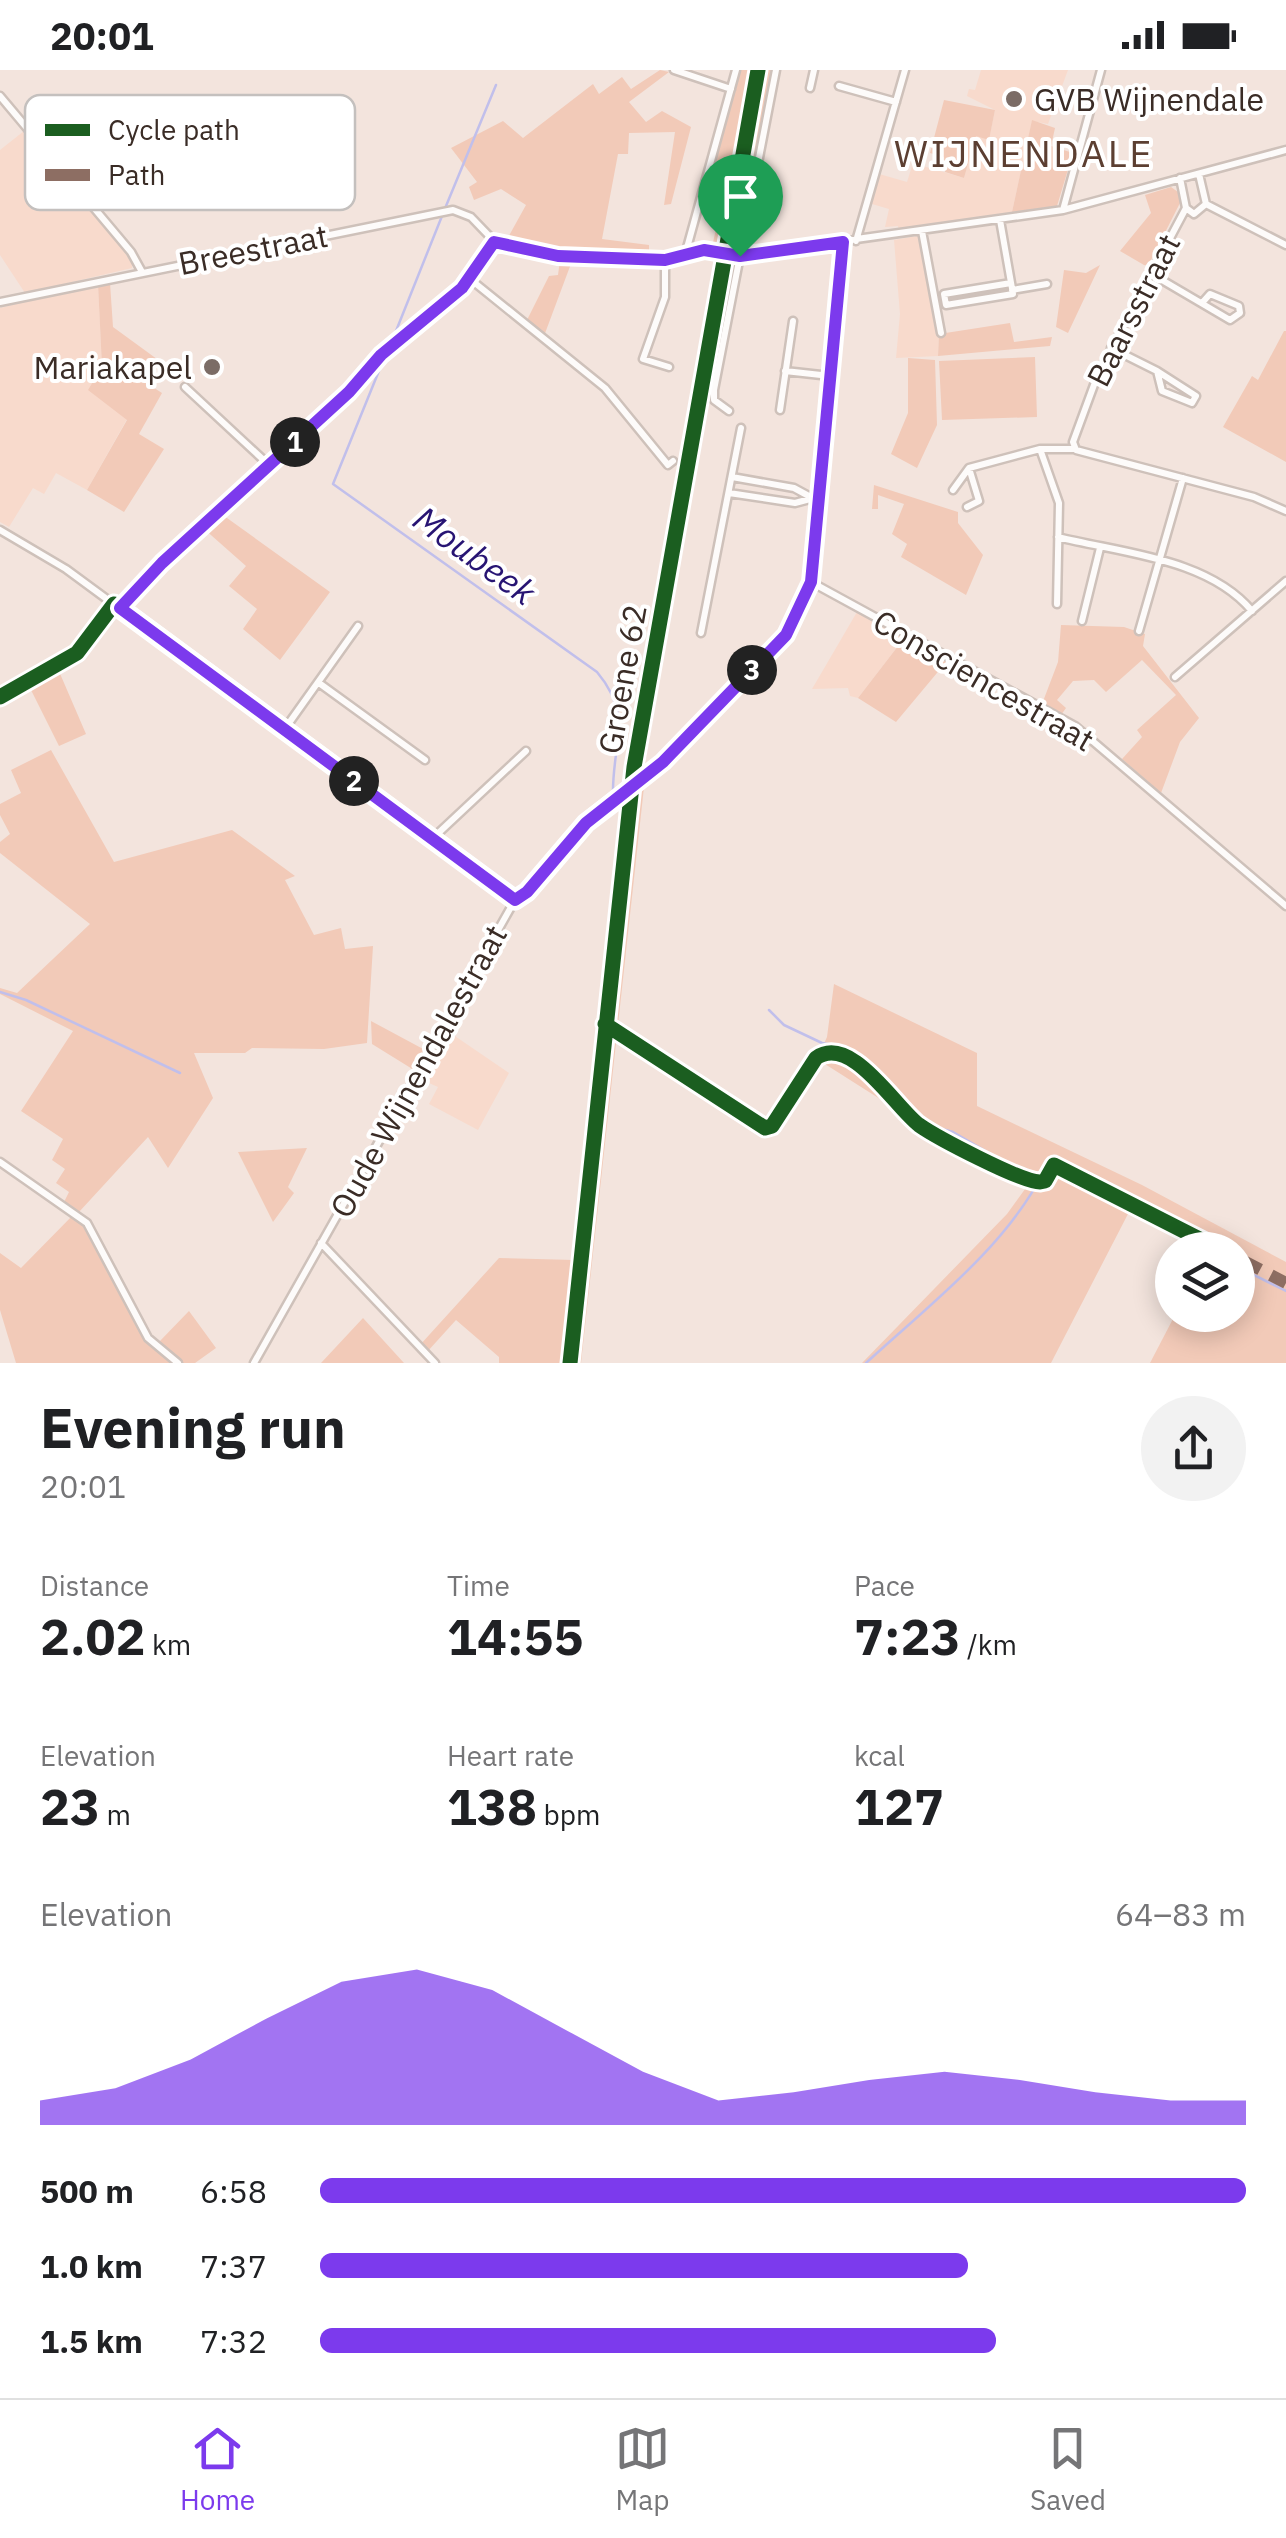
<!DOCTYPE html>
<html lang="en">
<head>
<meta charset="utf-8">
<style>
  :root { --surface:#fff; --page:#f2f2f2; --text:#202124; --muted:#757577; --line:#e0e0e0; --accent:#7c3aed }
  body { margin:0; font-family:"IBM Plex Sans",sans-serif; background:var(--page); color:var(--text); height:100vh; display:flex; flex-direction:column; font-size:38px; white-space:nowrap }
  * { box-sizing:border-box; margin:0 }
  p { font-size:32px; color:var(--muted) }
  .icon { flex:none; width:55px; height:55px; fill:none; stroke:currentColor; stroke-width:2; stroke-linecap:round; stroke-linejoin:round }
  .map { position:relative; height:1293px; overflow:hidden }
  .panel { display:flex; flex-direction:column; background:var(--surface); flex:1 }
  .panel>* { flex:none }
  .fabs { position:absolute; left:1155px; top:1162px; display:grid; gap:20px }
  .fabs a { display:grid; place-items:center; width:100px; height:100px; border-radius:50%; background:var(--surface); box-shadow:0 5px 25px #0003; font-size:50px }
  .pin { position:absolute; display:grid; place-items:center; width:85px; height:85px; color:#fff; margin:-102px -42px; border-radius:50% 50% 50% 0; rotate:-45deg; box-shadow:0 0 10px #0007 }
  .pin .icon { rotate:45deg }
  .km { position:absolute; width:50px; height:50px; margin:-25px; border-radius:50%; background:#222; color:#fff; font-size:28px; line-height:50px; text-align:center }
  .round { display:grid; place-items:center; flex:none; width:105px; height:105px; border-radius:52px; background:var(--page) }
  .overview { display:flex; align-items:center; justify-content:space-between; height:170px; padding:0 40px }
  h1 { font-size:55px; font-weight:800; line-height:75px }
  .figures { display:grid; grid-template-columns:repeat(3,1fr); gap:15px; height:170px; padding:10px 40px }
  .figures div { display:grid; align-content:center }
  .figures b { font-size:50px; font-weight:800 }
  .figures small { font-size:28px; font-weight:400 }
  .figures p { font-size:28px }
  .chart { height:280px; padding:20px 40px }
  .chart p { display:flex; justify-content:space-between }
  .chart svg { width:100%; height:180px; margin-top:10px; fill:var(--accent); opacity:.7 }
  ul { padding:0 40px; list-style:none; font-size:32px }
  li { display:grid; grid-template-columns:160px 120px 1fr; align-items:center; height:75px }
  li i { height:25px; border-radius:12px; background:var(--accent) }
  .status { display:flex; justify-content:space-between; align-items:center; height:70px; padding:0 50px; background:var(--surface); direction:ltr }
  .status svg { height:28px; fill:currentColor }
  .tab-bar { display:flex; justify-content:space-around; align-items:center; height:140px; border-top:2px solid var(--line); background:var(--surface); font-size:28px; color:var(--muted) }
  .tab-bar a { display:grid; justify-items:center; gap:5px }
  .tab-bar .on { color:var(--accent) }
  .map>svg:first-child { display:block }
  .built { fill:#f8dacc }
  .green { fill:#f2cab8 }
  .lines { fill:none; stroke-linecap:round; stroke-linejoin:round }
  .stream { stroke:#c1bfeb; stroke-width:2.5 }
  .street-casing { stroke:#cec1ba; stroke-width:11 }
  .street { stroke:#fdfbfa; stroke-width:6 }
  .quiet { stroke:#8d6e63; stroke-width:12; stroke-dasharray:25 12; stroke-linecap:butt }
  .cycleway-casing { stroke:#fff; stroke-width:21 }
  .cycleway { stroke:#1b5e20; stroke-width:15 }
  .route-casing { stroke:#fff; stroke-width:20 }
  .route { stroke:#7c3aed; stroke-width:12 }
  .poi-dot { fill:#7b6c66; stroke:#fff; stroke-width:4 }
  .labels { text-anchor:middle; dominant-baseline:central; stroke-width:8; stroke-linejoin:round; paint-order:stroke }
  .poi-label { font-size:32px; fill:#3a2c26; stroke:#fff; text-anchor:start }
  .street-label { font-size:32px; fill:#3a2c26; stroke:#fff }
  .water-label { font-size:35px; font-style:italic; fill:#271473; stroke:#fff }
  .quarter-label { font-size:38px; letter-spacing:2.5px; fill:#5c3f32; stroke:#fff }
  .key { fill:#fff; stroke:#c4c0be; stroke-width:2.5 }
  .key-label { font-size:28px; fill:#3a2c26 }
</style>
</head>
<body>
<div class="status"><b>20:01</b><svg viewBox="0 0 49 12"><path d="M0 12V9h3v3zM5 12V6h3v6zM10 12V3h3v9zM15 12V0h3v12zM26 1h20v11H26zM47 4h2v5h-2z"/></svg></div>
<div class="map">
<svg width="1286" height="1293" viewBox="0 0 1286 1293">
  <rect width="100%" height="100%" fill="#f3e4dd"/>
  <path class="built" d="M981,0H1068L1048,54L1032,51L1012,142L899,162L898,156L885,157L889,139L872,134L879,104L907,112L913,93L964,108L976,65L989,69L995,40L967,26L969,19L975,20Z
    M24,61L132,190V198L25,223L0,185V80Z
    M923,165L939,264L938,286L896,288L900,244L894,170Z
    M98,214L102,297L127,349L87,420L56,403L44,424L33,418L9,457L0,452V238Z
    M857,542L905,567L858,628L850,626L848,618L812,619Z
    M448,956L449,962L509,1003L478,1060L429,1034L438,1017L420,1009Z"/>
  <path class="green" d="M660,0L669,2L629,32L646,52L662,41L691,57L671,134L664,135L675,62L629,63L628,84H618L602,169L649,175V185L573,183L506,171L526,135L501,119L474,130L469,117L477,112L451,78L503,51L523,68L593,14L599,24L622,7L631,19Z
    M740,0H755L722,180L712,177L723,127L706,121Z
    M760,0H774L739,182L727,180Z
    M944,30L995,40L989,70L976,66L964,108L945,102L944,87L930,83Z
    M1032,50L1055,58L1051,76L1073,83L1057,136L1012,142Z
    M1171,117L1178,122L1180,133L1148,196L1144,195L1120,181L1151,143L1145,125Z
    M717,185L724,187L683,409L678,402Z
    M728,188L738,190L693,406L645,695L638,697Z
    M560,190L572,191L544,266L526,252L549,206L558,205Z
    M1100,195L1068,263L1056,257L1064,200L1086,203Z
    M110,213L113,257L161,292L148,314L162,323L139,364L164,379L124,442L87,420L127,350L88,320L102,297L98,214Z
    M1010,253L1014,272L1052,267L1050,276L938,286L939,264Z
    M1284,261H1286V392L1223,357L1252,306L1258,310Z
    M1035,287L1037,347L942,350L939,291Z
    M908,288L935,290L937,355L917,398L891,384L908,343Z
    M874,415L958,442V453L983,485L966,525L901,487L907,474L892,464L904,434L878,425V439H872Z
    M220,443L330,522L280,590L243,559L257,539L229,516L246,496L203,458Z
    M1061,555L1124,557L1145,564L1143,576L1199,648L1180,672L1161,723L1122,689L1142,667L1137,660L1176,625L1142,590L1106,622L1094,610L1073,611L1057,630L1066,638L1061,645L1042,634L1058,592Z
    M905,567L947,591L896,652L858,628Z
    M58,599L86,664L59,676L29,616Z
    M51,680L114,792L232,760L295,806L285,810L314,865L341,858L345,879L373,876L367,973L324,979L252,978L245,983H194L213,1028L168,1098L148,1067L79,1142L64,1132L69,1122L56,1113L65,1099L52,1090L63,1069L21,1041L73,961L0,924V918L17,923L90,854L0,783V772L10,764L0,745V734L21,723L11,700Z
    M644,717L581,1293H499V1287L456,1250L427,1282L420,1275L499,1188L574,1190L609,864H618L636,719Z
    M834,914L977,983V1036L1142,1115L1286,1192V1293H1150L1175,1245H1238V1180H1203L1129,1142L1051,1293H862L1007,1144L1028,1115L984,1095L817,989L827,967Z
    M371,951L425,980L414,1000L372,974Z
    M307,1078L288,1117L294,1123L273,1152L238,1082Z
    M74,1144L87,1157L142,1265L173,1293H16L0,1240V1183L21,1198Z
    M189,1241L216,1278L195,1293H181L158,1273Z
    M363,1248L404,1293H321Z"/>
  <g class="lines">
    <path class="stream" d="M446,136L496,15
      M392,271L442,146
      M385,286L333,414L597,602C634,646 612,674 613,724
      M0,922L26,930L180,1003
      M769,940L784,955L822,973L838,976L872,998L931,1056L953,1062L1026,1105L1054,1102L1205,1180
      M1238,1197L1286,1221
      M866,1293C928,1236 1006,1177 1044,1101"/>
    <g class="street-casing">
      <path id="street" d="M674,0L731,19
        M839,16L896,32
        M810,18L814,0
        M0,26L131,182L142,202
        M1180,108L1186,138L1098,304L1073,372L1076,380L1254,427L1286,441
        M1206,134L1286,175
        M1186,138L1194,144L1206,134L1199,104
        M1063,140L1101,0
        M1000,150L1013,224L946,235L944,224L1011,213
        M922,161L941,263
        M856,171L905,0
        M685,185L736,0
        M665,189V227L643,289L669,297
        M1150,203L1230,250L1240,243L1239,236L1210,224L1202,233
        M470,209L605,318L668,395L673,391
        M1012,220L1047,214
        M0,232L453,140L471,147L495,172L558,186L665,189L711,180L743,185L1063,140L1286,80
        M1111,278L1157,301L1162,321L1192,333L1196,326L1157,301
        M785,301L830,306
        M185,317L270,396
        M780,340L793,251
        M729,341L714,330V320L776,0
        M1040,379L1059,433L1057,534
        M732,407L794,418L818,431
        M953,420L969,398L1040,379H1075
        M729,423L795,433L810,429
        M967,437L979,431L969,398
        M0,460L66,499L515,830
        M1058,467C1121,483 1208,488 1252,541
        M811,512L1075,656L1286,836
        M120,538L162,493L349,322L381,285L462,217L495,172
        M1082,551L1100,478
        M1139,561L1183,408
        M701,563L741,358
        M1175,607L1286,511
        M319,613L425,690
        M0,627L77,583L114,534
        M284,660L358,556
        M432,769L526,681
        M0,1092L87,1153L148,1268L178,1293
        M321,1173L435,1293
        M254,1293L515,830L527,822L586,753L663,692L786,565L811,512L843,172"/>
    </g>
    <use href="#street" class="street"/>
    <path class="quiet" d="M1238,1188L1286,1213"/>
    <g class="cycleway-casing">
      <path id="cycleway" d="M0,627L77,583L114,534L515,830L527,822L586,753L632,718
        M605,954L765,1058L772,1056L816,988C851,963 895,1037 919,1055C936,1067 1021,1112 1040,1112L1045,1111L1054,1095L1221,1180
        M570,1293L634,697L758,0"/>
    </g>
    <use href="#cycleway" class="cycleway"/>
  </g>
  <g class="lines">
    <g class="route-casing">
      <path id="route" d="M494,172L558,186L665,190L704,180L740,186L843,172L811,512L786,565L663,692L586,753L527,822L515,830L120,538L162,493L349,322L381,285L462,218Z"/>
    </g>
    <use href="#route" class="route"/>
  </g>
  <g class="poi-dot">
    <circle cx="1014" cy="29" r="10"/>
    <circle cx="212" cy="297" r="10"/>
  </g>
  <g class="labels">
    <g class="poi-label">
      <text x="1034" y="29">GVB Wijnendale</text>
      <text x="192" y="297" text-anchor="end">Mariakapel</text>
    </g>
    <g class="street-label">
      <text transform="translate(253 179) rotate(-11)">Breestraat</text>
      <text transform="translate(1133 240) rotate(-63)">Baarsstraat</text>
      <text transform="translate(622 609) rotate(-80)">Groene 62</text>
      <text transform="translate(984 610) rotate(30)">Consciencestraat</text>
      <text transform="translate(418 1001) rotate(-61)">Oude Wijnendalestraat</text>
    </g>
    <g class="water-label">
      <text transform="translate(475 485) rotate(36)">Moubeek</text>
    </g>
    <g class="quarter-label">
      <text x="1024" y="82">WIJNENDALE</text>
    </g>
  </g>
  <rect x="25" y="25" width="330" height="115" rx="15" class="key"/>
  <rect x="45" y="54" width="45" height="12" fill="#1b5e20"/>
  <rect x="45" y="99" width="45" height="12" fill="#8d6e63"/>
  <g class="key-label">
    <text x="108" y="70">Cycle path</text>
    <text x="108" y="115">Path</text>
  </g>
</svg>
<div class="fabs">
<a><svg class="icon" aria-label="layers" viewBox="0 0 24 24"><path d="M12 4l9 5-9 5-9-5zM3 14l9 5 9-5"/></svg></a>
</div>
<div class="pin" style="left:740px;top:186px;background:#1e9e55"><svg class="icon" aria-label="arrive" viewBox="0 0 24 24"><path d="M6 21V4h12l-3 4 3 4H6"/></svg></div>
<b class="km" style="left:295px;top:372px">1</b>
<b class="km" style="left:354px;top:711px">2</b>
<b class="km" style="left:752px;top:600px">3</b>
</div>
<section class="panel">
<div class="overview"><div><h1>Evening run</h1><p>20:01</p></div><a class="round"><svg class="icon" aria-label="share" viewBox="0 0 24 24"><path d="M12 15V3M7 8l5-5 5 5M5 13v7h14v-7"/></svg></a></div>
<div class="figures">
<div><p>Distance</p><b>2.02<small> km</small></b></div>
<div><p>Time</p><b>14:55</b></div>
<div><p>Pace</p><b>7:23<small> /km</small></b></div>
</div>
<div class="figures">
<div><p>Elevation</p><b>23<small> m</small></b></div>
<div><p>Heart rate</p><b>138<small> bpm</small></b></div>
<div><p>kcal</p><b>127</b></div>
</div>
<div class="chart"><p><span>Elevation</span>64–83 m</p>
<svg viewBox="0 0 160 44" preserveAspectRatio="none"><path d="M0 44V38L10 35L20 28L30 18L40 9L50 6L60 11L70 21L80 31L90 38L100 36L110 33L120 31L130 33L140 36L150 38L160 38V44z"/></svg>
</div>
<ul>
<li><b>500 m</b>6:58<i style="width:100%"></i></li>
<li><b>1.0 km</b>7:37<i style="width:70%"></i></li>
<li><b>1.5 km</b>7:32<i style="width:73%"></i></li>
</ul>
</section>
<nav class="tab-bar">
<a class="on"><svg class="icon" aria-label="home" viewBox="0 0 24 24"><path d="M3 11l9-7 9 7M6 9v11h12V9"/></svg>Home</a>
<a><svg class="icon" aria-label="map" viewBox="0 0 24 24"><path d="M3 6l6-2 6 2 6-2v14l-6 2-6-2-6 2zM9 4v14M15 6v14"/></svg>Map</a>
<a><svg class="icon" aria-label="saved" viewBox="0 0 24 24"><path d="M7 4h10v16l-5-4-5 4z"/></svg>Saved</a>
</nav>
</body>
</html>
